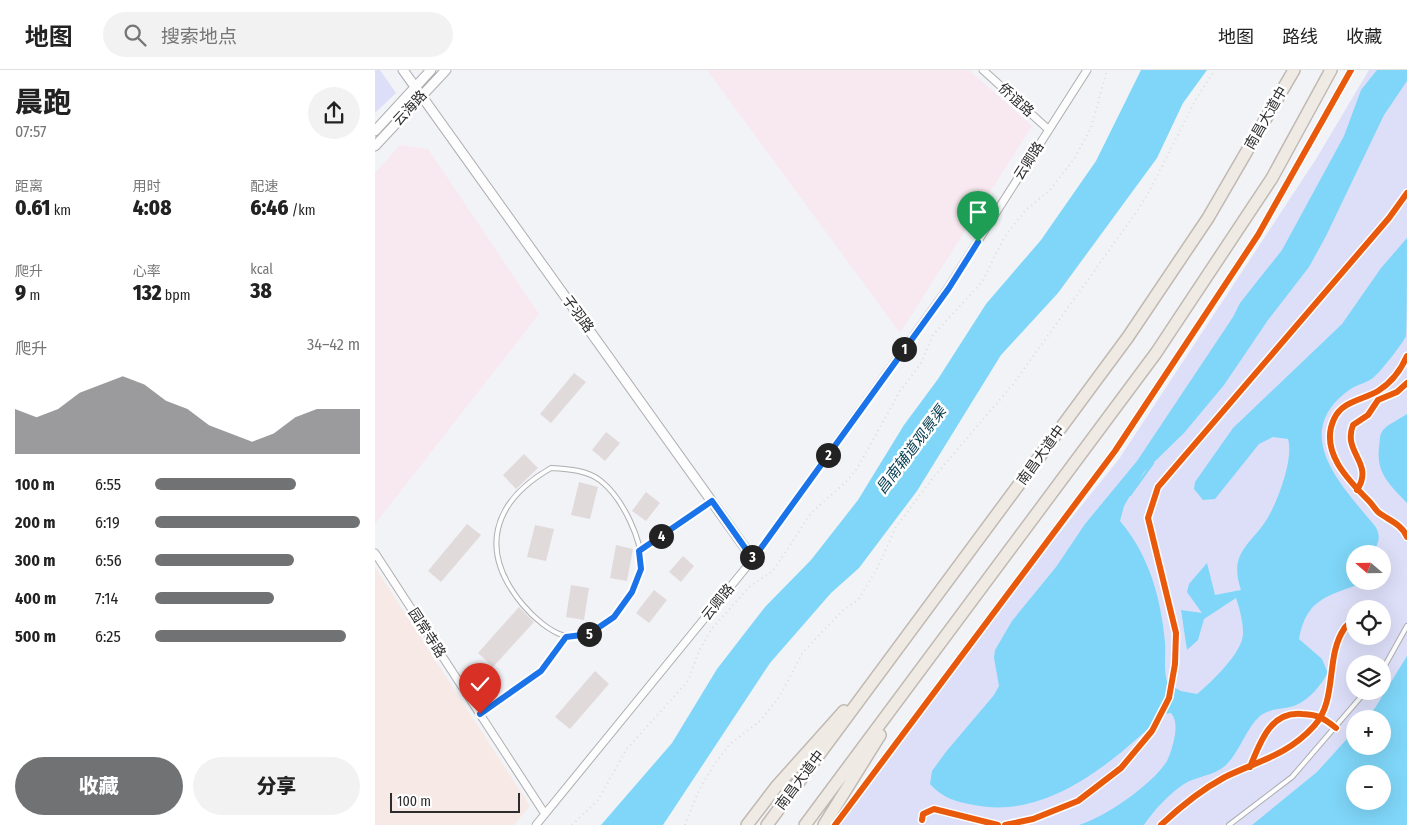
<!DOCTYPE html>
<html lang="zh">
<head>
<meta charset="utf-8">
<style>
  :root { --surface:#fff; --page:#f2f2f2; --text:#222; --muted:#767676; --line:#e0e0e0; --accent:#717274 }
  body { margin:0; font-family:"Fira Sans Condensed","Noto Sans SC",sans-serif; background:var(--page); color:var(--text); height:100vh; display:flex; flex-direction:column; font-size:19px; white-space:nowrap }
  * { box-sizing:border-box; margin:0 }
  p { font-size:16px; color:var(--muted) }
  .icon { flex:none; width:28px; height:28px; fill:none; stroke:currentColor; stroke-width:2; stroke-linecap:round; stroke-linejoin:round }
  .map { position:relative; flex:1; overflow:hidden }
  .sheet { display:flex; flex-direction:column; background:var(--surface); width:375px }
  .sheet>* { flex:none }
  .needle { width:32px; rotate:290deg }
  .controls { position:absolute; left:971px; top:475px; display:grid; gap:10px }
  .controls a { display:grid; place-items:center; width:45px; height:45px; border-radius:50%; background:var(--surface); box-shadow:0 5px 20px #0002; font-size:25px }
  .scale { position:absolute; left:15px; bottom:12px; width:130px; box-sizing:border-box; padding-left:5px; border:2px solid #2c2c2e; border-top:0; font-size:14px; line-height:18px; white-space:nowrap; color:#2c2c2e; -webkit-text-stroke:4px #fff; paint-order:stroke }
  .pin { position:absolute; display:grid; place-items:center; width:42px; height:42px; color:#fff; margin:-51px -21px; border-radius:50% 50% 50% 0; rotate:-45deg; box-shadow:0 0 5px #0007 }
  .pin .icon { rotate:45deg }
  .km { position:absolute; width:25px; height:25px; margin:-12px; border-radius:50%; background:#222; color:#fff; font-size:14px; line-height:25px; text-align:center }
  .round { display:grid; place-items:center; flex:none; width:52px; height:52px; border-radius:26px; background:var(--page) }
  .headline { display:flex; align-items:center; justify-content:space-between; height:85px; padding:0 15px }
  h1 { font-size:28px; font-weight:800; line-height:38px }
  .stats { display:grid; grid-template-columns:repeat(3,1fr); gap:8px; height:85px; padding:5px 15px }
  .stats div { display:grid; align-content:center }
  .stats b { font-size:21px; font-weight:800 }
  .stats small { font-size:14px; font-weight:400 }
  .stats p { font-size:14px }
  .chart { height:140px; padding:10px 15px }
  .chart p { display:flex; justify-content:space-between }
  .chart svg { width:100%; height:90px; margin-top:5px; fill:var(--accent); opacity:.7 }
  .button { display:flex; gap:10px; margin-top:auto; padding:10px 15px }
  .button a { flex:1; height:58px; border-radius:30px; background:var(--accent); color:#fff; font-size:20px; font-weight:800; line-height:58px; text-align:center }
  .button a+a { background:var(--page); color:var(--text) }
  ul { padding:0 15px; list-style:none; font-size:16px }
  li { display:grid; grid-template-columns:80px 60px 1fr; align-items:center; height:38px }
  li i { height:12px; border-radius:6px; background:var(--accent) }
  header { display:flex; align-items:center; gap:30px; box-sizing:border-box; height:70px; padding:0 25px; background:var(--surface); border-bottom:1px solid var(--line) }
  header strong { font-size:24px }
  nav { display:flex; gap:28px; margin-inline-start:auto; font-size:18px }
  .search { width:350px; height:45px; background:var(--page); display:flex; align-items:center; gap:12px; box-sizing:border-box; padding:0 18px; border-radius:28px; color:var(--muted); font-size:19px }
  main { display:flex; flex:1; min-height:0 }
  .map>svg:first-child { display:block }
  .education { fill:#f7e9ef }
  .medical { fill:#f7eae6 }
  .green { fill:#dddff9; fill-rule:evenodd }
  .water { fill:#7fd6f8; fill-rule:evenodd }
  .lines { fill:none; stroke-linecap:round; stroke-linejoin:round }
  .stream { stroke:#7fd6f8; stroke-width:2.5 }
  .building { fill:#e1dadb }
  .service-casing { stroke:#adaeb1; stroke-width:6 }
  .minor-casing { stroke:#adaeb1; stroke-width:9 }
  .tertiary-casing { stroke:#adaeb1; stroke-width:11 }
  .trunk-casing { stroke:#c0b9b2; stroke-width:14 }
  .path { stroke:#dcdcdd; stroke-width:2; stroke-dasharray:1 4; stroke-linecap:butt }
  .service { stroke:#fdfdfe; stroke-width:4 }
  .minor { stroke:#fdfdfe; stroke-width:7 }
  .tertiary { stroke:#fdfdfe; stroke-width:9 }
  .trunk { stroke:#f0eae4; stroke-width:11 }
  .cycleway-casing { stroke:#fff; stroke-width:9 }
  .cycleway { stroke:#e8590c; stroke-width:6 }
  .route-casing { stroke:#fff; stroke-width:10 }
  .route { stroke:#1a73e8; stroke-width:6 }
  .labels { text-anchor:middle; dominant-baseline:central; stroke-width:5; stroke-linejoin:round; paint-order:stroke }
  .street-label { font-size:14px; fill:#2c2c2e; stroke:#fff }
  .water-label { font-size:15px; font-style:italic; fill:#023b4e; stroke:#fff }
</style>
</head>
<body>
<header>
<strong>地图</strong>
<div class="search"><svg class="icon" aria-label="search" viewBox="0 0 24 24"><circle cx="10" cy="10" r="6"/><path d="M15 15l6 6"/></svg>搜索地点</div>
<nav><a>地图</a><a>路线</a><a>收藏</a></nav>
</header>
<main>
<section class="sheet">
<div class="headline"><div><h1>晨跑</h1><p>07:57</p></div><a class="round"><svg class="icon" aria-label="share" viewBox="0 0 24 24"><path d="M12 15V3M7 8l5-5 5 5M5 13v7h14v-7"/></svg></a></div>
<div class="stats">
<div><p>距离</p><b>0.61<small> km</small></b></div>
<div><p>用时</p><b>4:08</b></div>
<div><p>配速</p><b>6:46<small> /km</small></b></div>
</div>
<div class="stats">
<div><p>爬升</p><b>9<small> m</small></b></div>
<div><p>心率</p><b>132<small> bpm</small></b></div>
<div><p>kcal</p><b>38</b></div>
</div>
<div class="chart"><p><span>爬升</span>34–42 m</p>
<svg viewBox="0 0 160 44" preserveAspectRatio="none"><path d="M0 44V22L10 26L20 22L30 14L40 10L50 6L60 10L70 18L80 22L90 30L100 34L110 38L120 34L130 26L140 22L150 22L160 22V44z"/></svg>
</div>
<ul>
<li><b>100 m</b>6:55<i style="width:69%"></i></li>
<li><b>200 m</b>6:19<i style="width:100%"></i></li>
<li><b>300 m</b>6:56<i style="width:68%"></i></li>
<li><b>400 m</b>7:14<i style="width:58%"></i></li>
<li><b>500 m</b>6:25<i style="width:93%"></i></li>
</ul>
<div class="button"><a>收藏</a><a>分享</a></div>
</section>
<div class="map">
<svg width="1032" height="755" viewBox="0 0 1032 755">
  <rect width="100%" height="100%" fill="#f2f3f7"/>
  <path class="education" d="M332,0H594L657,56L525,263Z
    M25,75L53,79L164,244L0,454V103Z"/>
  <path class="medical" d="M0,497L155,736L139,755H0Z"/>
  <path class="green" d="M0,0H5L21,23L0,43Z
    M994,0H1032V611L1005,649H980V676L901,755H458L529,656L744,389L941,89ZM980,484H1008V511H980ZM980,539H1008V566H980ZM980,594H1008V621H980Z"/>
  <path class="water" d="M766,0H832L808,33L782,88L683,223L626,285L542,421L484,498L456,523L395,593L288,755H226L297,673L342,599L390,537L436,490L483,430L529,355L563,309L611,234L666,170L721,91Z
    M1002,0H1032V11L1009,45L951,166L934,197L893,250L849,315L809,363L769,402L749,436L745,451C774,485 786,528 790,572C791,586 788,601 793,614L806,621L822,624C836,612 869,582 868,562C868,551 864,537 861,528L829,549L823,570L812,580L806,540L827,543L812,522L814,514L832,493L840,525L866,520C853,482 876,475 892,449C903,431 919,388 913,369L898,367L884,374L840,429L828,430L819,419L820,412L858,358L967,254L1006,198L1032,168C1032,182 1032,259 1031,266C1026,276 1006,301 998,308C991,313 981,315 974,320C914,364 967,416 1000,456C1007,467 1003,473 998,484H980V511H986L985,514C951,526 931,530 924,569L947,589L953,603C946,615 934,630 921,635C909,640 896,637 885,646C871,658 865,682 850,696C838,706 822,706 809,714C794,724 779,740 769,755H704C730,747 777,715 792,691C796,683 798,674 800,665C801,657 801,649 796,643L789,644C739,691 673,750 599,735C582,732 567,728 555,714L557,701L570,683L619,625L624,616L619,588L620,580L637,551L681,497L710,454L762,391L858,247L865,233L907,180L969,66L986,20Z
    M1032,344V433C1015,415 1001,404 1004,377C1005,370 1004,364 1009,359C1015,353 1025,349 1032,344Z
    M1032,586V755H877L942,702L980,660V676H1008V649H990L1000,638ZM980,704H1008V731H980Z"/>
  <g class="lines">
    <path class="stream" d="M755,425L778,393"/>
  </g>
  <path class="building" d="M199,303L211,312L176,353L165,344Z
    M231,362L245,373L230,391L217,380Z
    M149,384L163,398L141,419L128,405Z
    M204,412L223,417L215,449L196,445Z
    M271,422L285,433L271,451L257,441Z
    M92,454L106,465L66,512L53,501Z
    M160,455L179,459L171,491L152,487Z
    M241,475L258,479L252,511L235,508Z
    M308,486L319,496L306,512L294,502Z
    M196,515L214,518L209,550L191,547Z
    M279,520L292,530L274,553L261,543Z
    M144,537L159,552L118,597L103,583Z
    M220,601L234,614L195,659L180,647Z"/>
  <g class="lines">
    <g class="service-casing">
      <path id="service" d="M176,398C193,399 212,400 226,411C247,428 269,471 266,499C265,513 253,527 245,539C234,554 210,571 190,566C175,562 158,547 148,535C103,481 117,432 176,398Z
        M264,481L337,431
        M1008,599L1032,556
        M105,644L166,601L191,567
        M854,755L917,707L991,621"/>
    </g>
    <g class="minor-casing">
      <path id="minor" d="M608,0L674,60
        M0,483L170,744
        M161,755L378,489L573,218L712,0"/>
    </g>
    <g class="tertiary-casing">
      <path id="tertiary" d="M28,0L378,489
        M0,61L56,0
        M0,76L71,0"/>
    </g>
    <g class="trunk-casing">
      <path id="trunk" d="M372,755L401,717L469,641
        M392,755L753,267L833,148L919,0
        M430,755L781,283L897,108L956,0
        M449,755L505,665"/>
    </g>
    <path class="path" d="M1006,484V474L1017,451
      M955,536L980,544
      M969,559L986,522L995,511
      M197,755L223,730L251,680L313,611L324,581L336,560L374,517L398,501L436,443L473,410L483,397L525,321L545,295L558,265L607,212L629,168L640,153L652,139L675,120L699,89L716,58L732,0
      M310,755L324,720L339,695L355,674L385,651L405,626L428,582L467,541L483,530L503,497L521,457L557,409L639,313L760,144L773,124L821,29L840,0"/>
    <use href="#service" class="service"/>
    <use href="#minor" class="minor"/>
    <use href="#tertiary" class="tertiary"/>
    <use href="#trunk" class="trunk"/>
    <g class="cycleway-casing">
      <path id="cycleway" d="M1032,286C1026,300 1016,313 1003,321C988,330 967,331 959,349C944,381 973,410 994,431C997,434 1000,439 1003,442C1013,450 1027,454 1032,467
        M982,420C1000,393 967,383 978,355L993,345L1003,330L1022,322L1032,313
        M875,697C885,673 895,641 927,644C944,645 947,647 961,658
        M547,750L548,744L559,739L623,755
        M460,755L740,381L883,165L976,0
        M630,755L658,749L703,731L746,698L777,661L794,628L800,594L801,563L773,448L783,417L1014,148L1032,123
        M786,755C806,736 826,720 850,707C883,691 913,685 939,656C963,630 950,587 969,559C971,555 977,552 980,549"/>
    </g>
    <use href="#cycleway" class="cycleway"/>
  </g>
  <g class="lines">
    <g class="route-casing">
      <path id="route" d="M105,644L166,601L191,567L214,564L239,547L257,522L266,499L264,481L337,431L378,489L574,218L603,172"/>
    </g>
    <use href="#route" class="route"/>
  </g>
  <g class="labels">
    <g class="street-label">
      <text transform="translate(641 30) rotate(42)">侨谊路</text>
      <text transform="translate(35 38) rotate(-47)">云海路</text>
      <text transform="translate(891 48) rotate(-60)">南昌大道中</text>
      <text transform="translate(654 91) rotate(-57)">云卿路</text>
      <text transform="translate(203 244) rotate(54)">子羽路</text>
      <text transform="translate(666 385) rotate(-54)">南昌大道中</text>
      <text transform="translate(343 532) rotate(-51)">云卿路</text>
      <text transform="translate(52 563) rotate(57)">园常寺路</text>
      <text transform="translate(425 710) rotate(-53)">南昌大道中</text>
    </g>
    <g class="water-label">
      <text transform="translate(536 380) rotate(-53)">昌南辅道观景渠</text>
    </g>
  </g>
</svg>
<div class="controls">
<a><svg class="needle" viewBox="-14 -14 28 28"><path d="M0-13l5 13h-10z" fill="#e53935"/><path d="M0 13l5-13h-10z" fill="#767676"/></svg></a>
<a><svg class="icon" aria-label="locate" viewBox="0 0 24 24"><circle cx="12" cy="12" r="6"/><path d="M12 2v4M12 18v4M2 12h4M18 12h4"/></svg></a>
<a><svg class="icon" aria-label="layers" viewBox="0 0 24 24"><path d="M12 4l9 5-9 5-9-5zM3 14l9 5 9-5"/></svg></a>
<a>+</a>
<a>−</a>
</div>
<div class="scale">100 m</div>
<div class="pin" style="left:603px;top:172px;background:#1e9e55"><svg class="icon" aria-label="arrive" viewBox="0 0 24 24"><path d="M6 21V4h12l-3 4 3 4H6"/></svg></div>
<div class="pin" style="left:105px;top:644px;background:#d93025"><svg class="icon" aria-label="check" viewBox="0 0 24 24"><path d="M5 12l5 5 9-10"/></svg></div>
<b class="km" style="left:529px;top:279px">1</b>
<b class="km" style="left:453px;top:385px">2</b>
<b class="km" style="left:377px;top:487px">3</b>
<b class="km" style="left:286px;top:466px">4</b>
<b class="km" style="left:214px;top:564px">5</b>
</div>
</main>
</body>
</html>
